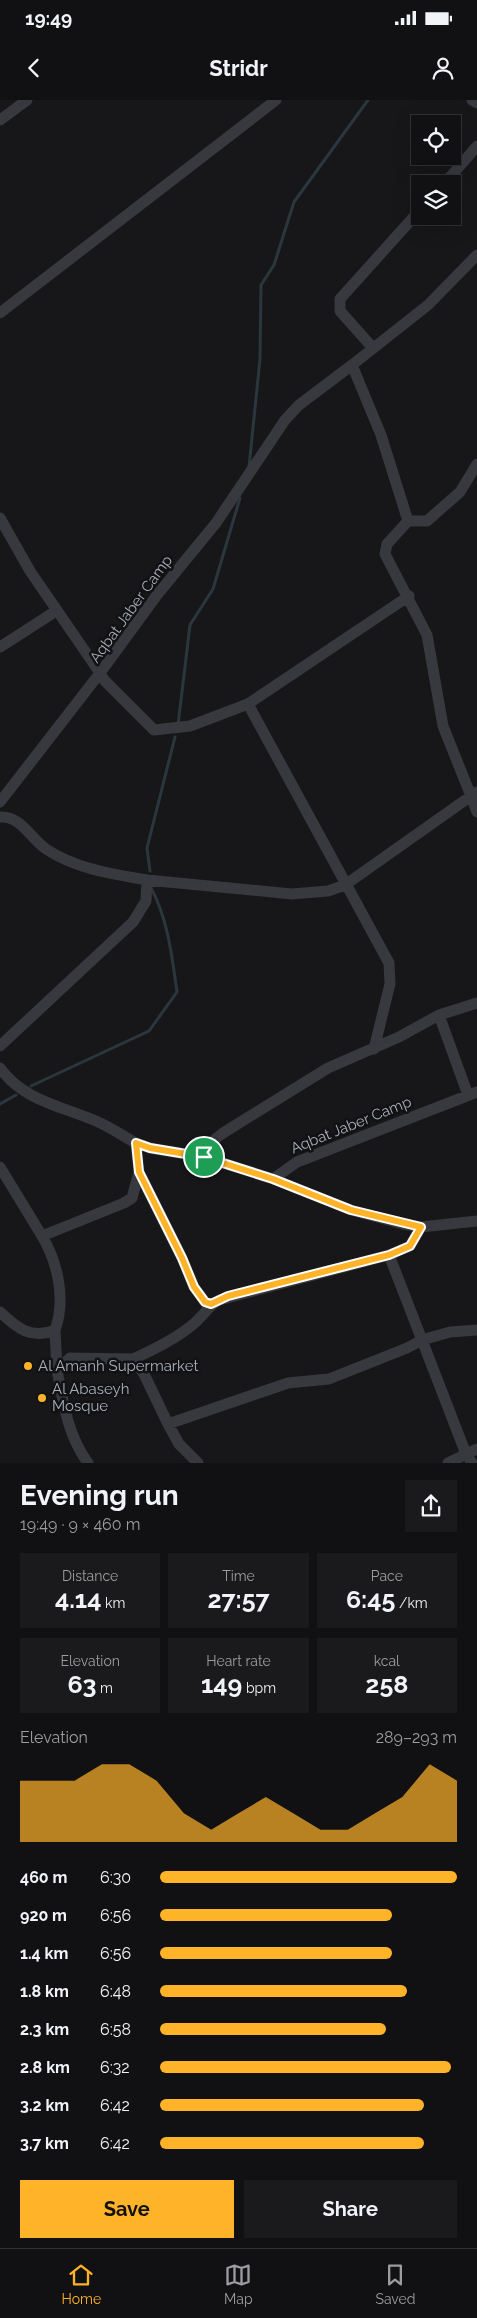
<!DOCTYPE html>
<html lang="en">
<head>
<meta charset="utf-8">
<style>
  :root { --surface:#111113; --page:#1a1a1c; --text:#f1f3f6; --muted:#9c9da0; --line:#303133; --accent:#ffb329 }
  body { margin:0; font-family:Raleway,sans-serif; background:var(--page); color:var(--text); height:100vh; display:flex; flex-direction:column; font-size:19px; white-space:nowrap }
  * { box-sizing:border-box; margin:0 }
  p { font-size:16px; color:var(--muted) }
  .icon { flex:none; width:28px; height:28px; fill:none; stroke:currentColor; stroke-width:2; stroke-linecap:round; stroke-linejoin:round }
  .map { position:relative; height:1363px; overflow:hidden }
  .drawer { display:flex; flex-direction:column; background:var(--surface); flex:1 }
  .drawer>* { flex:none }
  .buttons { position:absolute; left:411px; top:15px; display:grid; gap:10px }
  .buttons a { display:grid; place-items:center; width:50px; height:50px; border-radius:0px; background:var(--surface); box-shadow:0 5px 20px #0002,0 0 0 1px var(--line); font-size:25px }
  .pin { position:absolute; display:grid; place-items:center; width:42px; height:42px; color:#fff; margin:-21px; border:2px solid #fff; border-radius:50%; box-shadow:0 1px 5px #0007 }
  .round { display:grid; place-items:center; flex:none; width:52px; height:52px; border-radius:0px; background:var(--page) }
  .head { display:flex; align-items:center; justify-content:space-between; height:85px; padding:0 20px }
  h1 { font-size:28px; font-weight:700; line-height:38px }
  .figures { display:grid; grid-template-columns:repeat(3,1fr); gap:8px; height:85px; padding:5px 20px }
  .figures div { display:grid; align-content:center; border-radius:0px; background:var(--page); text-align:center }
  .figures b { font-size:25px; font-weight:700 }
  .figures small { font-size:14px; font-weight:400 }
  .figures p { font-size:14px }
  .chart { height:140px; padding:10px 20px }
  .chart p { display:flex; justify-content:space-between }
  .chart svg { width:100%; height:90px; margin-top:5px; fill:var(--accent); opacity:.7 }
  .primary-button { display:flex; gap:10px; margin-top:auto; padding:10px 20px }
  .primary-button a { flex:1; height:58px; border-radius:0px; background:var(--accent); color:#111; font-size:20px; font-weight:700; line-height:58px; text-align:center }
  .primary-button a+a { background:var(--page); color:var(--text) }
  ul { padding:0 20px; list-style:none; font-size:16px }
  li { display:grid; grid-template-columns:80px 60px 1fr; align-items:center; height:38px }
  li i { height:12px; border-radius:6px; background:var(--accent) }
  .status { display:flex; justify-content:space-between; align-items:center; height:35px; padding:0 25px; background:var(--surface); direction:ltr }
  .status svg { height:14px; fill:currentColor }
  header { display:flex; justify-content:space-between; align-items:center; height:65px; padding:0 20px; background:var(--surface); font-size:22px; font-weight:700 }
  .menu { display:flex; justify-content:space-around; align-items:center; height:70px; border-top:1px solid var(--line); background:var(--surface); font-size:14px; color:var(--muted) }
  .menu a { display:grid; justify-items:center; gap:2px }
  .menu .on { color:var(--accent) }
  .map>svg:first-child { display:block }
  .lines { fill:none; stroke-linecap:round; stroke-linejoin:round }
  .stream { stroke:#2b373f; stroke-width:3 }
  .street { stroke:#37393f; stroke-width:11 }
  .route-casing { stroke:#fff; stroke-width:10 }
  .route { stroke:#ffb329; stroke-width:6 }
  .poi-dot { fill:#ffb329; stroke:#121214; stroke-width:2 }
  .labels { text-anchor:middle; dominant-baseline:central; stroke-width:5; stroke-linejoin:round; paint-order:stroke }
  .street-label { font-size:15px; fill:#a8aeba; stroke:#121214 }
  .poi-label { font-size:15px; fill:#a8aeba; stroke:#121214; text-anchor:start }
</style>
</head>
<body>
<div class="status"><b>19:49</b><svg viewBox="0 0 49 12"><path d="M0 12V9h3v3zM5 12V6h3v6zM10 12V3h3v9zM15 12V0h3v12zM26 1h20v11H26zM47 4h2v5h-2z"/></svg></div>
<header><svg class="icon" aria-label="back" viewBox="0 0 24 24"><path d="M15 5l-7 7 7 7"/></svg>Stridr<svg class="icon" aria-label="person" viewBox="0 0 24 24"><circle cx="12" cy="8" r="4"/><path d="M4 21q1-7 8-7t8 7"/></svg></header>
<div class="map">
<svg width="477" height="1363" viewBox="0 0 477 1363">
  <rect width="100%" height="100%" fill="#171719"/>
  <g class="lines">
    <path class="stream" d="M249,367L260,259L261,185L274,165L294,102L368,0
      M178,625L190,525L213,489L240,398
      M150,771L147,748L175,637
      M31,986L149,931L177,892C172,857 168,819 151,788
      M0,1004L16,995"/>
    <path class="street" d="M472,0L477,3
      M0,20L27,0
      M444,84L477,46
      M0,213L276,0
      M373,248L340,211V199L420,110
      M352,265L299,305L285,320L216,423L157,495L100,573L104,580L154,630L190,626L248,604L389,863L390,884L374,949
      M0,418L30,471L100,573L0,702
      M408,421L381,335L352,265L428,205L477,155
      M0,547L56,511
      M248,604L409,496
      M477,692L471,696L443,626L427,535L385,454L387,444L408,421H427L460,392L477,364
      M0,717C20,715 31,739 46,749C76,769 112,774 147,780
      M439,915L468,995
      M0,946L133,822L146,801L147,780L292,794L328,791L345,785L471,696L477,712
      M0,968C24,1001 61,1006 96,1021C110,1027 123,1036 136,1043
      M477,992L297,1062L273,1079L351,1110L403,1124L421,1127L477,1121
      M204,1057L214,1040L223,1033L328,968L399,937L439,915L477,903
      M0,1067L42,1136L124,1103L132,1098L139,1072L136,1043L150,1048L204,1057L273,1079
      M139,1072L182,1158L194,1187L205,1202L211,1205
      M42,1136C58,1163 66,1200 55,1230
      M389,1155L219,1200C208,1206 202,1218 191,1226C174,1240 153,1250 133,1259L144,1274L168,1324L288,1283L329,1279L407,1248L422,1240L389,1155L410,1146L421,1127
      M0,1212C17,1228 31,1240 55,1230L57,1270
      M168,1324L179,1344L198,1363
      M88,1363C68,1336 63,1302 57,1270L70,1258L133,1259
      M448,1363L477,1349
      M472,1363L466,1354L422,1240L450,1232L477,1230"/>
  </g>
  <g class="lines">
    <g class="route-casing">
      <path id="route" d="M136,1043L150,1048L204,1057L273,1079L351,1110L421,1127L410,1146L389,1155L228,1196L211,1204L205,1202L194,1187L182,1158L139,1072Z"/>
    </g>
    <use href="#route" class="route"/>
  </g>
  <g class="poi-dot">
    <circle cx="28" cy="1266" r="5"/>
    <circle cx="42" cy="1298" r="5"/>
  </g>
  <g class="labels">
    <g class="street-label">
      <text transform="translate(131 509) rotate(-54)">Aqbat Jaber Camp</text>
      <text transform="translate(351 1025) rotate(-22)">Aqbat Jaber Camp</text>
    </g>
    <g class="poi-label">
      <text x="38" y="1266">Al Amanh Supermarket</text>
      <text x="52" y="1289">Al Abaseyh<tspan x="52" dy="17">Mosque</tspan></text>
    </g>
  </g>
</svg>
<div class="buttons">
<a><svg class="icon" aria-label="locate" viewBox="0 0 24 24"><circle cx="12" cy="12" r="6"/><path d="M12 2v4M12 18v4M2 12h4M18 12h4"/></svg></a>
<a><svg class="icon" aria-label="layers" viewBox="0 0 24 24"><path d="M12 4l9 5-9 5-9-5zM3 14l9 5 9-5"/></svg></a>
</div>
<div class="pin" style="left:204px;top:1057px;background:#1e9e55"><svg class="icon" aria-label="arrive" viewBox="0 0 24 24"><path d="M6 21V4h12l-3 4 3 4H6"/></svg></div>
</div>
<section class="drawer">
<div class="head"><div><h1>Evening run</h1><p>19:49 · 9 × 460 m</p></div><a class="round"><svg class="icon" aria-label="share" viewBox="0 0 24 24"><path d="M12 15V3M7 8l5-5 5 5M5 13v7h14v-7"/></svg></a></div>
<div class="figures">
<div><p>Distance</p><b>4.14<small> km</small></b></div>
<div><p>Time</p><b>27:57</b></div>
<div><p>Pace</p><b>6:45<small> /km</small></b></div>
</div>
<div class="figures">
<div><p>Elevation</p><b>63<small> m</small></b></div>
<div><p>Heart rate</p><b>149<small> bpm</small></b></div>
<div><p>kcal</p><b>258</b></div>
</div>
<div class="chart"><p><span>Elevation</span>289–293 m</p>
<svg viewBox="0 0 160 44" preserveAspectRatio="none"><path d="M0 44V14L10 14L20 14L30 6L40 6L50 14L60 30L70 38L80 30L90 22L100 30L110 38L120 38L130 30L140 22L150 6L160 14V44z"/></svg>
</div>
<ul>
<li><b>460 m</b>6:30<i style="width:100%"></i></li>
<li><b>920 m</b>6:56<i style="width:78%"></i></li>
<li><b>1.4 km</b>6:56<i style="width:78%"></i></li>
<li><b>1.8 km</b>6:48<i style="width:83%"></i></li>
<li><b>2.3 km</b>6:58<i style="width:76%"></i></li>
<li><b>2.8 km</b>6:32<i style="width:98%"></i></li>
<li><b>3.2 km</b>6:42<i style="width:89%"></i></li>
<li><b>3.7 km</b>6:42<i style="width:89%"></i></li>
</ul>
<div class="primary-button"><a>Save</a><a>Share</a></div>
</section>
<nav class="menu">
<a class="on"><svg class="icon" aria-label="home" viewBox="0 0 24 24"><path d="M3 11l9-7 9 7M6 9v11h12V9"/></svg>Home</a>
<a><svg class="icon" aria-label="map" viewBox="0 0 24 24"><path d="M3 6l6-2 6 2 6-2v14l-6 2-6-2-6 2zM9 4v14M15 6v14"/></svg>Map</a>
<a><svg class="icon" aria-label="saved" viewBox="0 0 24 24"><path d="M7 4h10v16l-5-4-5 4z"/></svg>Saved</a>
</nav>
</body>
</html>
